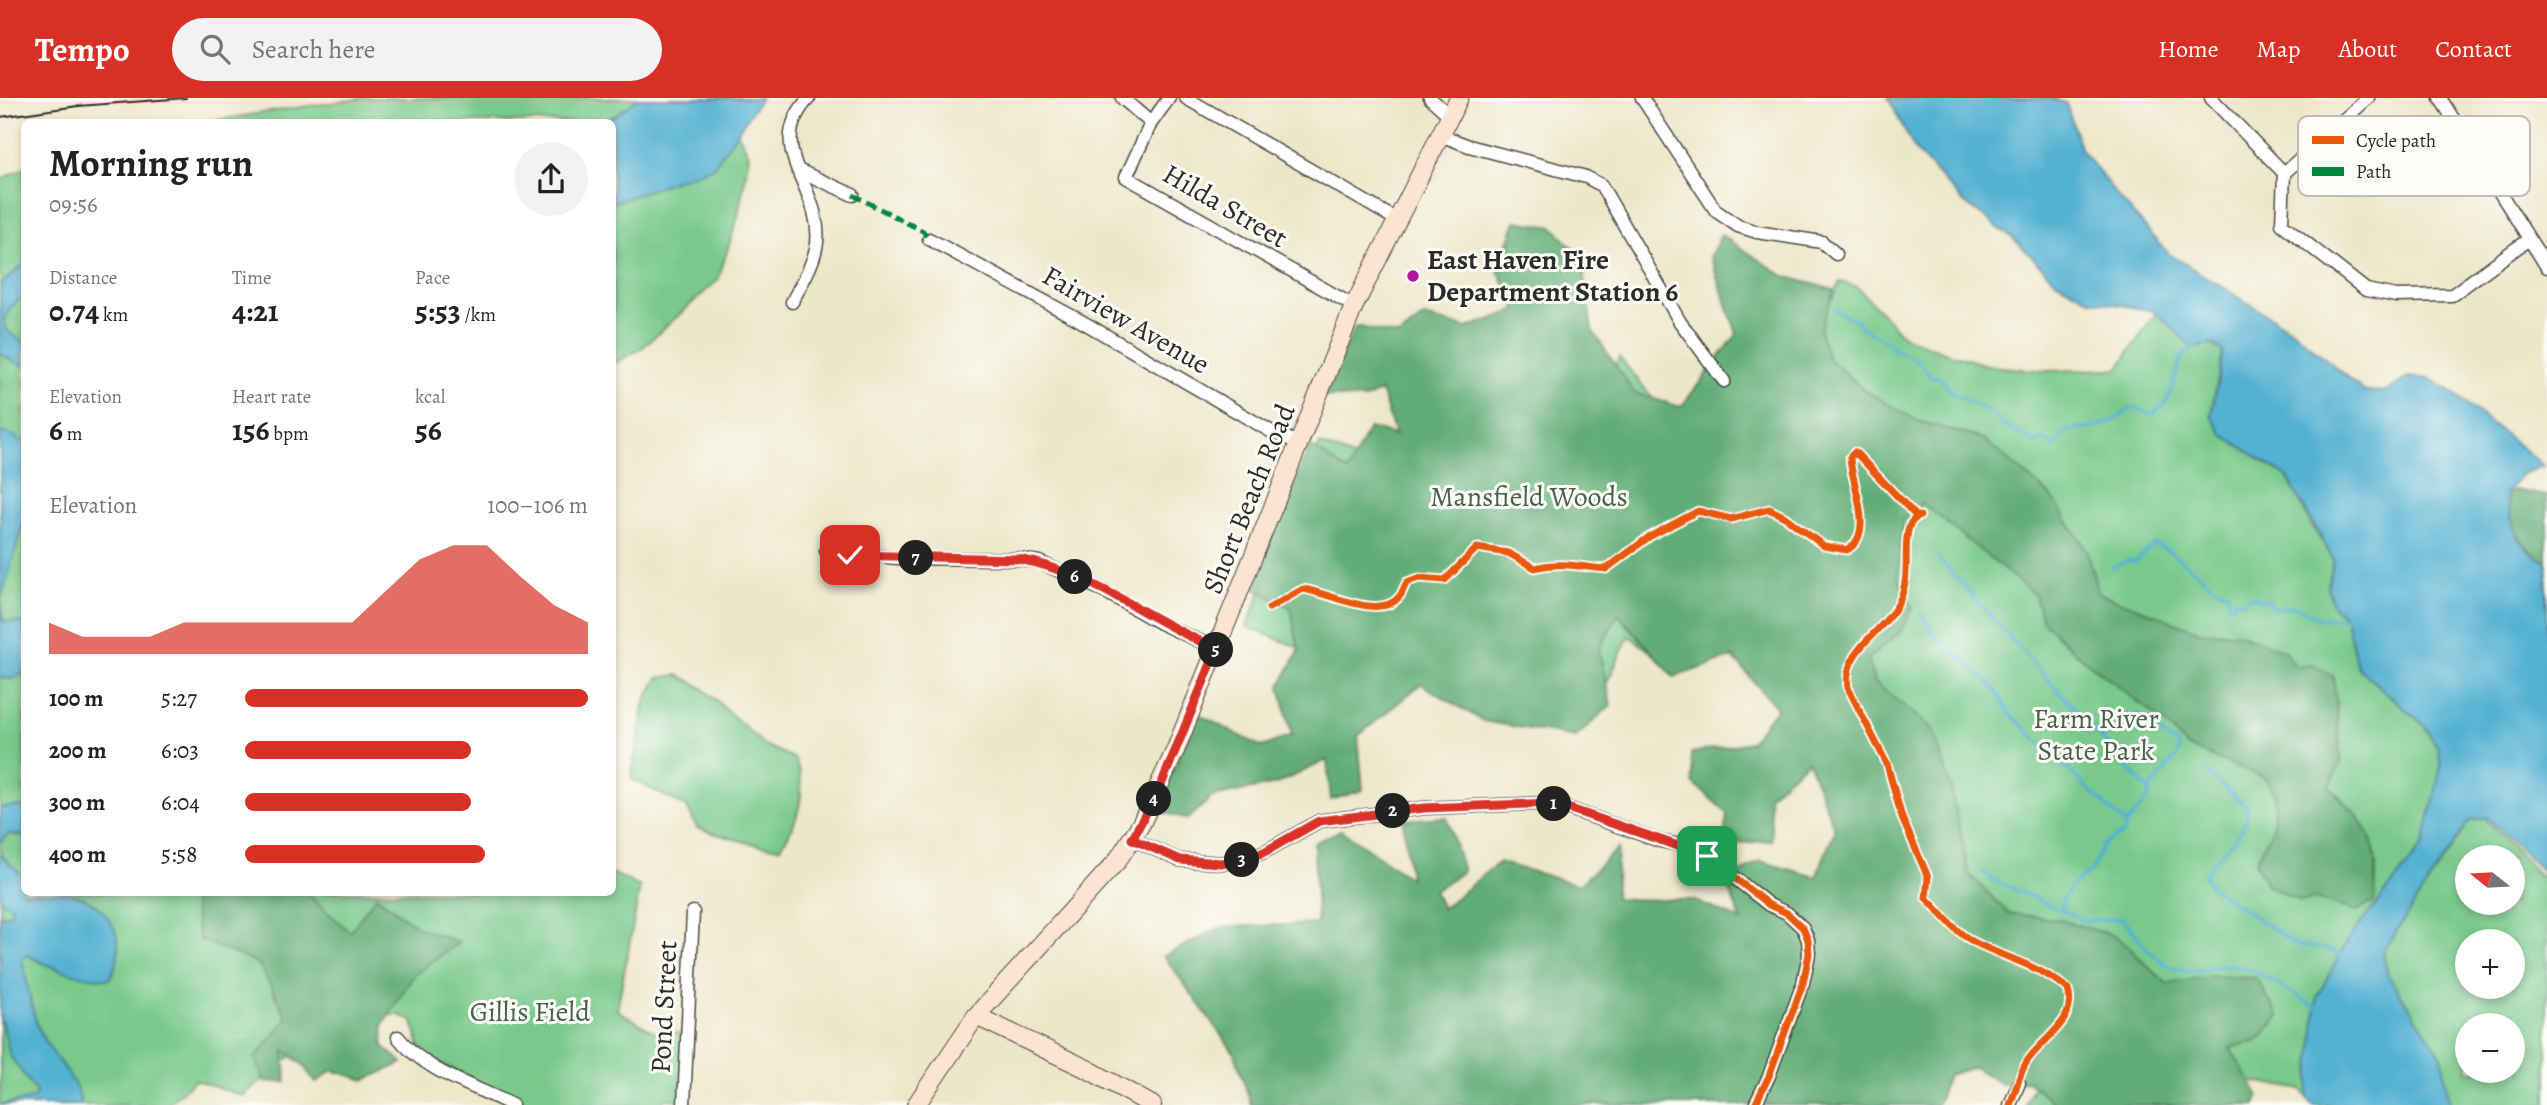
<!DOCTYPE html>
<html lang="en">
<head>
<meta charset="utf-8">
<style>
  :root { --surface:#fff; --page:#f2f2f2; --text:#222; --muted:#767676; --accent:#d93025 }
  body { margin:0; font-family:Alegreya,serif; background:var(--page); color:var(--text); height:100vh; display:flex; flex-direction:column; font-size:26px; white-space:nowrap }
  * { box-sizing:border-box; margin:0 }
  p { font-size:23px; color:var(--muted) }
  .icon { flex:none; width:38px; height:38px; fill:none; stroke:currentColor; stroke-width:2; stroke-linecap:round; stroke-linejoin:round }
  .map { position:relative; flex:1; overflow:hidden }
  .panel { position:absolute; left:21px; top:21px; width:595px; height:777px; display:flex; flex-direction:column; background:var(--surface); border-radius:10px; box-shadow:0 4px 10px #0003 }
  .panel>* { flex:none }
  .needle { width:46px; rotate:288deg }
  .fabs { position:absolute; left:2455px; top:747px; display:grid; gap:14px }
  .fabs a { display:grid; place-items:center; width:70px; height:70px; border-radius:50%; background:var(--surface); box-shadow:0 4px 10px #0003; font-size:35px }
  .pin { position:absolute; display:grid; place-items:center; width:60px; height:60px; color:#fff; margin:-30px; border-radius:14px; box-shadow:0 4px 10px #0006 }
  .km { position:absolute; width:35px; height:35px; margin:-18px; border-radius:50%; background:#222; color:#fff; font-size:19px; line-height:35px; text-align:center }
  .round { display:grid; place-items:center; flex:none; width:74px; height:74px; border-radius:37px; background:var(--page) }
  .summary { display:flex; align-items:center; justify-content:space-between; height:119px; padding:0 28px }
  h1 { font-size:38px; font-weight:700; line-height:52px }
  .metrics { display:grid; grid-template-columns:repeat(3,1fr); gap:10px; height:119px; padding:7px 28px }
  .metrics div { display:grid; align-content:center }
  .metrics b { font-size:30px; font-weight:700 }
  .metrics small { font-size:19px; font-weight:400 }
  .metrics p { font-size:19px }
  .chart { height:196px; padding:14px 28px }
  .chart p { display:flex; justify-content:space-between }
  .chart svg { width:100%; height:126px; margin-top:7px; fill:var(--accent); opacity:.7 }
  ul { padding:0 28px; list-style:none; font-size:23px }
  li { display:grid; grid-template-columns:112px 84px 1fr; align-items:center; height:52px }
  li i { height:18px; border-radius:9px; background:var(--accent) }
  header { display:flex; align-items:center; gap:42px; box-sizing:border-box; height:98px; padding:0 35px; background:var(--accent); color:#fff }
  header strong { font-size:33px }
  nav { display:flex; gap:38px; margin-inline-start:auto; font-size:24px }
  .search { width:490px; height:63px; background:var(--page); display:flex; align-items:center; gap:18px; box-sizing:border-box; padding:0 24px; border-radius:38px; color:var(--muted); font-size:26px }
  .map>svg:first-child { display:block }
  .green { fill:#78c98b; stroke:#527a5b; stroke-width:2; fill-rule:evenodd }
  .forest { fill:#62ad77; stroke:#466c51; stroke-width:2 }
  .water { fill:#53b1d2; stroke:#3f6e7e; stroke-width:2 }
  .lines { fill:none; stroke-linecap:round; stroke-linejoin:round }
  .stream { stroke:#53b1d2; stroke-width:3.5 }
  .street-casing { stroke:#484743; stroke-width:15 }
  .secondary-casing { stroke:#484743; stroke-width:20 }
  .street { stroke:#fff; stroke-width:12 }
  .secondary { stroke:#fde4d0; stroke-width:18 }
  .tram { stroke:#2b2b2b; stroke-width:2 }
  .quiet { stroke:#00873e; stroke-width:5; stroke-dasharray:10 5; stroke-linecap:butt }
  .cycleway-casing { stroke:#fdfcf7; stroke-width:11 }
  .cycleway { stroke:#e8590c; stroke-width:7 }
  .route-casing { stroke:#fff; stroke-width:14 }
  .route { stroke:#d93025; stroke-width:9 }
  .poi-dot { fill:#b5179e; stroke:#fdfcf7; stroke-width:2.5 }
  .labels { text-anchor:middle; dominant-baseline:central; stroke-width:6; stroke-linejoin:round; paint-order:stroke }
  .street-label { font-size:28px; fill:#2b2b2b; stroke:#fdfcf7 }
  .poi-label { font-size:28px; font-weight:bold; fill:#2b2b2b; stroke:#fdfcf7; text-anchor:start }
  .park-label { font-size:28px; fill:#46624d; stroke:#fdfcf7 }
  .key { fill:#fdfcf7; stroke:#bebdba; stroke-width:2 }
  .key-label { font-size:19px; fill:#2b2b2b }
</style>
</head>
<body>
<header>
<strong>Tempo</strong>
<div class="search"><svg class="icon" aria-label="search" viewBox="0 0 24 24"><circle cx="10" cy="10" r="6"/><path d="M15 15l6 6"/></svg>Search here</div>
<nav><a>Home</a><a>Map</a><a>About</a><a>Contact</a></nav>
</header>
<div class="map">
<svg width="2547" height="1007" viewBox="0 0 2547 1007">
  <rect width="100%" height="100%" fill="#fdfcf7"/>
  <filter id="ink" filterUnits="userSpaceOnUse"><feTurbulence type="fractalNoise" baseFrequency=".0143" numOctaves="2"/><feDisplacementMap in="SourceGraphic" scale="14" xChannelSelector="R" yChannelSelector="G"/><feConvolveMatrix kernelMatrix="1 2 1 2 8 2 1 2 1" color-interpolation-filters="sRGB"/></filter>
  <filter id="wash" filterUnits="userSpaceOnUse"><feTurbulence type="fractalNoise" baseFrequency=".00686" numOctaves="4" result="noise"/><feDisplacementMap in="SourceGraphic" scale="28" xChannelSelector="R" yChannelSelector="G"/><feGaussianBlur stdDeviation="1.57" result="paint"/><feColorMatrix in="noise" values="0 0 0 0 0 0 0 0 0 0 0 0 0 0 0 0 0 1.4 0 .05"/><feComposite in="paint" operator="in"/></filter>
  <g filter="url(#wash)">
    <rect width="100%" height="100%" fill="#ede7c9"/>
    <path class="green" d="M363,0H720L749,57L738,118L718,182L642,250L613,266L612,24H202Z
      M24,70V794H612L613,775L640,789L617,912L656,935H684L679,1003L665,1000L662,1007H528L429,960L419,948L413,923L397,916L320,934L243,998L195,982L166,1007H0V82Z
      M1840,184L1857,189L1903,238L1944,254L1990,268L2046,273L2118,271L2156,214L2223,254L2211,318L2289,378L2310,425L2334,463L2327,490L2334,509L2346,520L2357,569L2424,627L2438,650L2441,667L2479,714L2547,785V1007H2313L2302,992L2260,984L2235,985L2111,1007H2025L2041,972L1850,749L1780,568L1738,546L1671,569L1629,538L1603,593L1491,583H1385L1247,529L1320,346L1549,436L1619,259L1690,346L1799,253L1821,194L1832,201ZM2468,760H2513V805H2468ZM2468,844H2513V889H2468ZM2468,928H2513V973H2468Z
      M678,577L703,590L764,647L795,661C808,691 799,723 781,749C768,752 712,735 697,730L687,709L631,681L645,603L658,580Z"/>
    <path class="forest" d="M1516,123L1553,129L1582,160L1592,232L1634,295L1681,309L1737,236L1710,158L1721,137L1784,178L1834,192L1820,232L1827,259L1864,292L1918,323L1983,341L2052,399L2088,454L2098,495L2201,534L2238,535L2285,553L2296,569L2315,567L2334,579L2341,665L2329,689C2372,728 2381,746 2374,804L2356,813L2315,801L2299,803L2268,788L2255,765L2273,730L2275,695L2264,679L2187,649L2165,625L2071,551L2042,522L2035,497L1922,405L1902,422L1898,478L1913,510L1900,534L1868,561L1874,584L1933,631L1950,686L1969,776L2008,815L2060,822L2118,839L2167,886L2211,878L2256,880L2279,919L2257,943L2230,950L2259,998L2256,1007H2056L2028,983L2000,985L1974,969L1948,977L1937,1007H1251L1235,956L1164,858L1221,829L1317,826L1314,745L1341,732L1410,780L1403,722L1447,719L1463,773L1434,793L1442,811L1499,764L1579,787L1618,750L1615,801L1693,802L1742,823L1725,784L1760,763L1816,779L1835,732L1808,663L1769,697L1772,742L1723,747L1727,715L1693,685L1691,655L1750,644L1777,610L1733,559L1674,579L1618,516L1599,552L1611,607L1576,639L1483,623L1421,586L1358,638L1363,692L1331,702L1327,662L1276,686L1212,699L1188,721L1155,712L1198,616L1262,649L1292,637L1280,588L1299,553L1291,510L1249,488L1310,348L1348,373L1369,330L1395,337L1381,293L1365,301L1322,298L1356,228L1399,238L1424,219L1467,230L1517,212L1498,172Z
      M2515,392L2547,398V465C2516,445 2513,430 2506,395Z
      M192,795H306L350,834L376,798L417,829L459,844L414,877L383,926V948L403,965L365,982L332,972L316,985L301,965L284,952L286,984H265L255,960L287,920L259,866L199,841Z"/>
    <path class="water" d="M639,0H761L713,69L613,105L612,24H596L614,18Z
      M1888,0H2048L2066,5L2080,49L2118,99L2169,156L2292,232L2365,294L2388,293L2408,279L2430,281L2451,293L2544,368L2522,376L2506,395C2512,427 2515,448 2547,464V777L2487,719L2470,722L2383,853L2387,876L2442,958L2450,1007H2313L2308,1000L2317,899L2349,840L2424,747L2441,667L2438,650L2424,627L2357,569L2346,520L2334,509L2327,490L2334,463L2287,379L2222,336L2211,318L2223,254L2214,246L2193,250L2155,213L2091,202L2057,184L2015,142L1962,103L1915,52Z
      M24,166V198L11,209L4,220L7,233L24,244L23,268L0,256V187Z
      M0,334L14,338L24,346V424L1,500L3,523L24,525V575L13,581L0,580Z
      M18,708L24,710V738L8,736L0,745V710Z
      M0,756L24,779V794C39,794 54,793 68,795C110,802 132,846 109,881C78,879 55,872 27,857L22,862C28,884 30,910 39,931C50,959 77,976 81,1007H0L32,1001L37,995L10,958L0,917V819L11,815L12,809L0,802Z"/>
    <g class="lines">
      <path class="stream" d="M1835,212L1857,223L1861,230L1886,243L1894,252L1918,263L1931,279H1939L1953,295L1997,318L1998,324L2037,345L2042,341L2055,348L2066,333L2099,328L2115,322L2131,310H2138L2151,317C2184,299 2167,263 2193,250
        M1938,460L2149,693V700L2126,727
        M2113,469L2128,462L2135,464L2154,446C2183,456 2200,485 2228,495L2229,506L2233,507L2235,501L2243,505L2248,499H2256L2260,503L2268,502L2273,510L2297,509L2319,521L2346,520
        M1921,515L1933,535L1995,591L2009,615L2126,727L2124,735L2104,746L2091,773L2073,787L2062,802L2063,813L2085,823L2123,820C2141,842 2158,874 2193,873C2213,872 2221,863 2245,870C2261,874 2298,900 2316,909
        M2136,615L2179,649L2178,656L2149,693
        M2206,674L2247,709C2251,735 2215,756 2204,778L2211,789L2297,847L2323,850L2341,857
        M1982,773L1993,782L2063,813"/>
    </g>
  </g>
  <g filter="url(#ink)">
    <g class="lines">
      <g class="street-casing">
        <path id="street" d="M1122,0L1151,25
          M1169,0L1151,25L1126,79L1354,208
          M1186,0L1397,122
          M1430,0L1450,18
          M1642,0L1716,113L1738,128L1757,134L1822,144L1836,156
          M2211,0L2284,75
          M2440,0L2547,169
          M1440,37L1469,48L1586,79L1601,87L1680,224L1724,283
          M798,72L853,97
          M2284,75L2282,126L2366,192L2396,198L2452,197L2529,141
          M2284,75L2368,0
          M929,141L1081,223L1272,334L1299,345
          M792,204C801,186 814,166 817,145C823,88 761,52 809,0
          M826,453L898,460L1018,461L1039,464L1102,492L1160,525L1217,551
          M1132,741L1179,762L1221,765L1246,761L1266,753L1319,723L1424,710L1553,705L1660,743L1688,749L1707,758L1769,807L1787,815L1803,830L1808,842L1809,856L1803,885L1769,978L1755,1007
          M398,939C425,974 473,987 512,1007
          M684,1007L693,814
          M2010,1007L2019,985"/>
      </g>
      <g class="secondary-casing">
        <path id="secondary" d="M976,918L1089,972L1152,1007
          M916,1007L976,918L1117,763L1141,726L1175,653L1354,208L1459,0"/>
      </g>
      <use href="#street" class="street"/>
      <use href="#secondary" class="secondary"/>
      <path class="tram" d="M0,19L78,8L186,0"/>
      <path class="quiet" d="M853,97L923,133L929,141"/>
      <g class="cycleway-casing">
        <path id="cycleway" d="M1920,418C1915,420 1911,423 1909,429C1902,451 1912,476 1899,504C1884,535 1842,550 1848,590L1887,666L1902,720L1928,779L1926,800C1943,816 1953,833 1974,844C2005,860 2040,868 2068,891C2078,925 2041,940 2026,965C2019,977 2015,994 2010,1007
          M1269,510L1303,491C1327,494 1380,523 1399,499C1403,495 1404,488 1407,484L1419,480L1445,482L1477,450L1508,455L1535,470C1559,463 1582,469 1606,471L1649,439L1698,413L1731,421L1769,411L1785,419L1824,448L1847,452C1877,435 1850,383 1850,359L1855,354L1917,419
          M1132,741L1179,762L1221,765L1246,761L1266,753L1319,723L1424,710L1553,705L1660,743L1688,749L1707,758L1769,807L1787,815L1803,830L1808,842L1809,856L1803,885L1769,978L1755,1007"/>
      </g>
      <use href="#cycleway" class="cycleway"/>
    </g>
  </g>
  <g class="lines" filter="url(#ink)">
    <g class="route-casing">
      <path id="route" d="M850,457L1018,461C1090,473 1150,523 1217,551L1161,687L1132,741L1180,762L1221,765L1246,761L1266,753L1319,723L1424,710L1553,705L1707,758"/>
    </g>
    <use href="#route" class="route"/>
  </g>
  <circle class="poi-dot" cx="1413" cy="178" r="7"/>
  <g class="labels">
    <g class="street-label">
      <text transform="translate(1225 108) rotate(30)">Hilda Street</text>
      <text transform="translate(1126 222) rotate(30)">Fairview Avenue</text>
      <text transform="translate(1249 401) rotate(-68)">Short Beach Road</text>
      <text transform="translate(664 909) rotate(-87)">Pond Street</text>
    </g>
    <g class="poi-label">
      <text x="1427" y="162">East Haven Fire<tspan x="1427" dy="32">Department Station 6</tspan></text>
    </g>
    <g class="park-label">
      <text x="1529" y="399">Mansfield Woods</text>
      <text x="2096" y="621">Farm River<tspan x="2096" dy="32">State Park</tspan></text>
      <text x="530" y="914">Gillis Field</text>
    </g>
  </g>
  <rect x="2298" y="18" width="232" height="80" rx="10" class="key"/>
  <rect x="2312" y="38" width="32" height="8" fill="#e8590c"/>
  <rect x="2312" y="69" width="32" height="9" fill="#00873e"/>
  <g class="key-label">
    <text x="2356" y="49">Cycle path</text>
    <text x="2356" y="80">Path</text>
  </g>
</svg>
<div class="fabs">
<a><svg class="needle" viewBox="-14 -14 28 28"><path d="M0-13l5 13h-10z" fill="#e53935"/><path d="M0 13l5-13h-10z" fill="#767676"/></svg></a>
<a>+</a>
<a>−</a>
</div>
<div class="pin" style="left:1707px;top:758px;background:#1e9e55"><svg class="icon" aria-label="arrive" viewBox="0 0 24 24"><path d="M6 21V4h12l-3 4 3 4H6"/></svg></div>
<div class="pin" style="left:850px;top:457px;background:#d93025"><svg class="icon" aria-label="check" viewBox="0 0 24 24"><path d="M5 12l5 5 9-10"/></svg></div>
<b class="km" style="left:1554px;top:706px">1</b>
<b class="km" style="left:1393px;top:713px">2</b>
<b class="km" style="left:1242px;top:762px">3</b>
<b class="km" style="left:1154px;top:701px">4</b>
<b class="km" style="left:1216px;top:552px">5</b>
<b class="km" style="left:1075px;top:479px">6</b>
<b class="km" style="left:916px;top:460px">7</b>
<section class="panel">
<div class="summary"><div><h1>Morning run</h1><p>09:56</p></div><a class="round"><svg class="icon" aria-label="share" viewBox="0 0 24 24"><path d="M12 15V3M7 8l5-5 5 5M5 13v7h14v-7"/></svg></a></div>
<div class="metrics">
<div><p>Distance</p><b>0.74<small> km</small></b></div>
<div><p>Time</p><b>4:21</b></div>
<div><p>Pace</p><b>5:53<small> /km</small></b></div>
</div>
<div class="metrics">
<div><p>Elevation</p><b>6<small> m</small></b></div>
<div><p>Heart rate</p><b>156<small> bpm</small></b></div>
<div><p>kcal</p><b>56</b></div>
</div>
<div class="chart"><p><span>Elevation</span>100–106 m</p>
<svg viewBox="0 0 160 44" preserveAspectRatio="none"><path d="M0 44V33L10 38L20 38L30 38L40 33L50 33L60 33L70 33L80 33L90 33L100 22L110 11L120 6L130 6L140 17L150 27L160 33V44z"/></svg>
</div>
<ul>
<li><b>100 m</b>5:27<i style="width:100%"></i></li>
<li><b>200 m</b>6:03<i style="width:66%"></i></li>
<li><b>300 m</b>6:04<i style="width:66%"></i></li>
<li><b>400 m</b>5:58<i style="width:70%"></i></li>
</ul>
</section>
</div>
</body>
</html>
